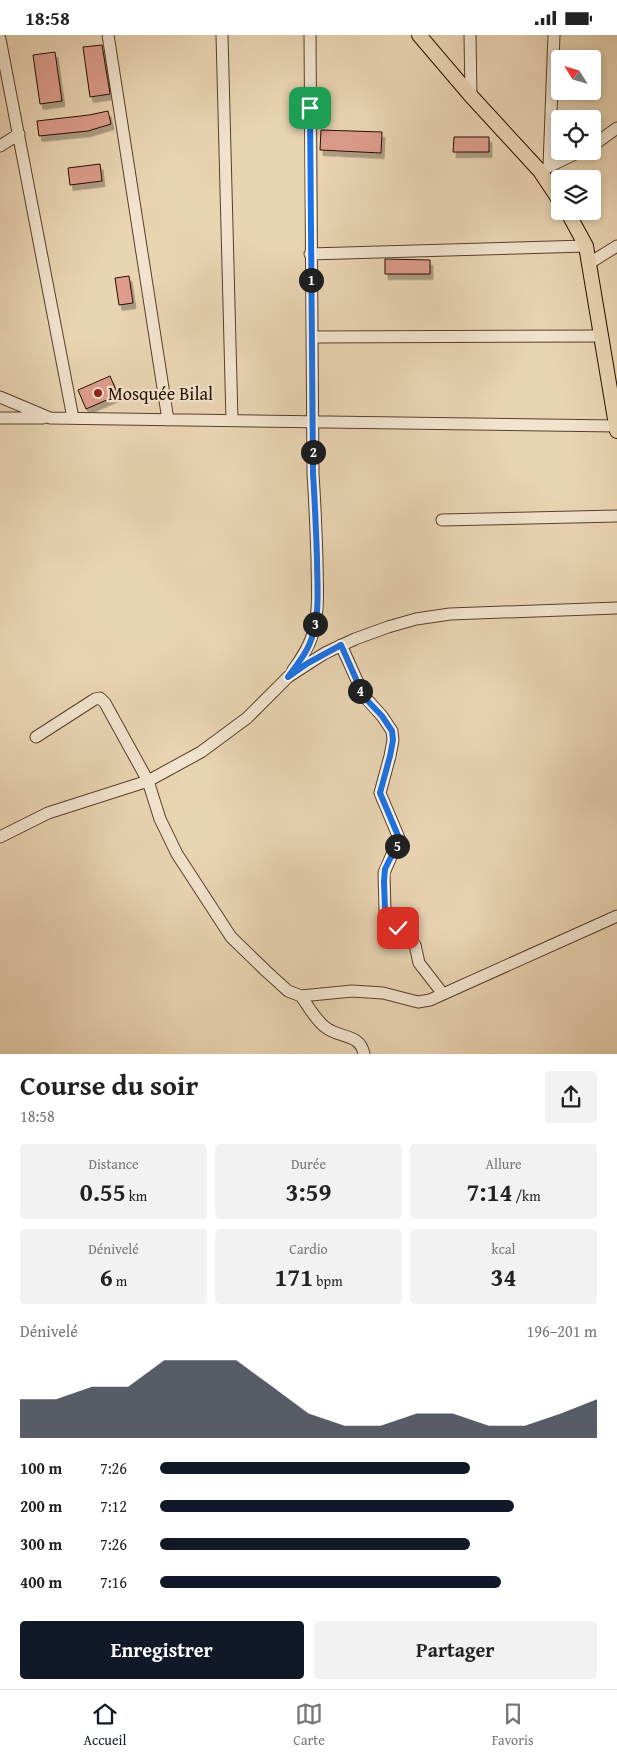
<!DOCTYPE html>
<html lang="fr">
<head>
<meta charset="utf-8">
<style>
  :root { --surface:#fff; --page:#f2f2f2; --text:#222; --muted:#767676; --line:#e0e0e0; --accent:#111827 }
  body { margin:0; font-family:"Gentium Book Plus",serif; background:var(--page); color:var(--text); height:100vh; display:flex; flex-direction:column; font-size:19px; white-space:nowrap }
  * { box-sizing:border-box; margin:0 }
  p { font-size:16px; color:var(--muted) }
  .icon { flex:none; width:28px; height:28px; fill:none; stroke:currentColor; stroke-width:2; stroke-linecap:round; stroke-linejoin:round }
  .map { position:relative; height:1019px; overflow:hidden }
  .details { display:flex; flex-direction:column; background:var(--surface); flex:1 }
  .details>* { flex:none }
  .needle { width:32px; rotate:307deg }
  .tools { position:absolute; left:551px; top:15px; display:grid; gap:10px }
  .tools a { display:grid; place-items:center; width:50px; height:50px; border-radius:5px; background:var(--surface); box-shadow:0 2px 8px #0003; font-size:25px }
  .pin { position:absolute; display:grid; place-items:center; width:42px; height:42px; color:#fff; margin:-21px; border-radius:10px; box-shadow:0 2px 8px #0006 }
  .km { position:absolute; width:25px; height:25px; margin:-12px; border-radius:50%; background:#222; color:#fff; font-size:14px; line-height:25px; text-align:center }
  .round { display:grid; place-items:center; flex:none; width:52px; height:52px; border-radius:5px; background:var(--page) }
  .summary { display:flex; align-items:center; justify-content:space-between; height:85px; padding:0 20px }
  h1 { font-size:28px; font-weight:700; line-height:38px }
  .stats { display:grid; grid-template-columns:repeat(3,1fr); gap:8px; height:85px; padding:5px 20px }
  .stats div { display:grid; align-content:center; border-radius:5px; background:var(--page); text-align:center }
  .stats b { font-size:25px; font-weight:700 }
  .stats small { font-size:14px; font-weight:400 }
  .stats p { font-size:14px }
  .chart { height:140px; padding:10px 20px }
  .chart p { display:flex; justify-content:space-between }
  .chart svg { width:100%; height:90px; margin-top:5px; fill:var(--accent); opacity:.7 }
  .action { display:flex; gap:10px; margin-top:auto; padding:10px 20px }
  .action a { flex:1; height:58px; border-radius:5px; background:var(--accent); color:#fff; font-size:20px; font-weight:700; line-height:58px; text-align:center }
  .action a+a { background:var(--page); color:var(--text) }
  ul { padding:0 20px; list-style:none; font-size:16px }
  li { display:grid; grid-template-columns:80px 60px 1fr; align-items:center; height:38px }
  li i { height:12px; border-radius:6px; background:var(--accent) }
  .status { display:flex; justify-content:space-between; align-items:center; height:35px; padding:0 25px; background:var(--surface); direction:ltr }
  .status svg { height:14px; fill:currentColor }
  .dock { display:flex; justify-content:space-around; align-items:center; height:70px; border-top:1px solid var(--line); background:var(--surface); font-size:14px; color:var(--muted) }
  .dock a { display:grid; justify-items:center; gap:2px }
  .dock .current { color:var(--accent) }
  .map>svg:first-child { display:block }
  .building { fill:#dd9c8c; stroke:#280d00; filter:url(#shadow) }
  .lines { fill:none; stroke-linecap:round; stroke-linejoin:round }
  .minor-casing { stroke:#583f2c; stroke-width:13 }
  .major-casing { stroke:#280d00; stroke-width:16 }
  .minor { stroke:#f1e3cd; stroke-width:11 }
  .major { stroke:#e9d4b2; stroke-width:14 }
  .route-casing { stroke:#fff; stroke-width:10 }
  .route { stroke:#1a73e8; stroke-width:6 }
  .poi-dot { fill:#8f2418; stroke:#f1e3cd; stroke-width:2 }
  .labels { text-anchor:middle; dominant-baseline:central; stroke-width:4.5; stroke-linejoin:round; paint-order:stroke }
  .poi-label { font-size:18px; fill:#280d00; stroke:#f1e3cd; text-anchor:start }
</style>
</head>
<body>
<div class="status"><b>18:58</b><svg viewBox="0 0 49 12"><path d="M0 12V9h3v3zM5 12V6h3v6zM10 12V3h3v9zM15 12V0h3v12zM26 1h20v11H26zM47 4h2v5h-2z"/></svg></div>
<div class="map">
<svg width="617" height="1019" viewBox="0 0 617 1019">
  <defs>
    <filter id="shadow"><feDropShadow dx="3" dy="5.5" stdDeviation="0" flood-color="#0004"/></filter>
  </defs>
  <rect width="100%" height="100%" fill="#e9d4b2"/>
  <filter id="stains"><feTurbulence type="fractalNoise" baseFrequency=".004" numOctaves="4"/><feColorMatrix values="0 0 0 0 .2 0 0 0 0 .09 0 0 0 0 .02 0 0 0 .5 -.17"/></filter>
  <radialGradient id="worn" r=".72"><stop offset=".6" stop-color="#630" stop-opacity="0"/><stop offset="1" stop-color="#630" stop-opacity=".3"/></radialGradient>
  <path class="building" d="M102,10L110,59L90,62L83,12Z
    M55,17L62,66L40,69L33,20Z
    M108,76L111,89L88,96L39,101L37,86L89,80Z
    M321,95L382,97L381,118L320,115Z
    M454,102H489V117H453Z
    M100,129L102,146L70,150L68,133Z
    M385,224L430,225V239H385Z
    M129,241L133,268L119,270L115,243Z
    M110,341L118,360L86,374L78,355Z"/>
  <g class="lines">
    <g class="minor-casing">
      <path id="minor" d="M108,0L168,385
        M222,0L232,385
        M470,0L471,61
        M0,4L73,383
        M0,111L19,99
        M592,111L617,93
        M549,131L554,0
        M544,134L581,116
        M310,219L586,211
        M588,229L617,211
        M312,302L601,301
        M0,362L50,383L617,391
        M0,383H43
        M442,485L617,481
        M341,610L364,661L382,681L392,696L393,705L390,721L380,758L399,803L384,838L385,875L392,887L415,910L419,928L443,959
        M293,635C301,624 308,614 312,601C320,577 317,549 317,524C316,495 315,467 313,439L310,0
        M36,702L95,664L100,663L105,668L148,746L160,784L177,819L231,902L266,936L288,956L301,961L352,956L383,958L418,967L430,965L617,881
        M0,802L48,778L148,746L201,717L247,683L288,642L325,618L355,604L388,592L416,584L450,579L617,573
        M301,961C308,971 315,984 325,992C340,1004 360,998 364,1019"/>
    </g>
    <g class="major-casing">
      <path id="major" d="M419,0L471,61L540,136L560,166
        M567,176L586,211L617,396"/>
    </g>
    <use href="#minor" class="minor"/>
    <use href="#major" class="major"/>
  </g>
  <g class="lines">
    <g class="route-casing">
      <path id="route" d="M310,73L313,439C315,467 316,495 317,523C317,551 321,584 309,610C304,622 295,632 288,642L308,628L341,610L364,662L382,681L392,696L393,705L390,721L380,758L399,803L397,810L385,834L384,846L385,875L398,893"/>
    </g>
    <use href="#route" class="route"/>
  </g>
  <circle class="poi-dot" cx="98" cy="358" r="5"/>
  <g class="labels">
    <g class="poi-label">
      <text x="108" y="358">Mosquée Bilal</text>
    </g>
  </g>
  <rect width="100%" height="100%" filter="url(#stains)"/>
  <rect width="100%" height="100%" fill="url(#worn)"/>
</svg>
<div class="tools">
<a><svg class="needle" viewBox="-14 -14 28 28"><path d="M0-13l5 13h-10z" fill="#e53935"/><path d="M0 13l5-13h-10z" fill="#767676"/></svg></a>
<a><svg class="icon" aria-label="locate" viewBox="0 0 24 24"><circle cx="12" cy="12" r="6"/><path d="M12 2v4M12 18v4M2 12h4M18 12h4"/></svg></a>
<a><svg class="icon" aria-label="layers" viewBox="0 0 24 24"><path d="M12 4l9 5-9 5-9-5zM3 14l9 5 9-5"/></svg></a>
</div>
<div class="pin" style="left:310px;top:73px;background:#1e9e55"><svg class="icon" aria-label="arrive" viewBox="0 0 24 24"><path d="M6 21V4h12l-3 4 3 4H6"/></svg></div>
<div class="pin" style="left:398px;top:893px;background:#d93025"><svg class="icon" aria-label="check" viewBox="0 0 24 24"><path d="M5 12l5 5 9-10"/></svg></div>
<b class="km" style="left:311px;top:245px">1</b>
<b class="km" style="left:313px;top:417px">2</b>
<b class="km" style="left:315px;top:589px">3</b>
<b class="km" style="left:360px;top:656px">4</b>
<b class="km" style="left:397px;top:811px">5</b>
</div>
<section class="details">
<div class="summary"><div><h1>Course du soir</h1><p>18:58</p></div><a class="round"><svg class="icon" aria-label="share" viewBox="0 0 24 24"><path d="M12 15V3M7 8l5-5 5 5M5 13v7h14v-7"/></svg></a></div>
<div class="stats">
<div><p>Distance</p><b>0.55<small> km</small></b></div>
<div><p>Durée</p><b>3:59</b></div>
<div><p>Allure</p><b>7:14<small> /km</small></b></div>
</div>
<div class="stats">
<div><p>Dénivelé</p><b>6<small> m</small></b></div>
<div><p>Cardio</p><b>171<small> bpm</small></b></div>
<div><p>kcal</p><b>34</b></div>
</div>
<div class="chart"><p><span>Dénivelé</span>196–201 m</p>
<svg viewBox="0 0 160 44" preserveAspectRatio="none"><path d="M0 44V25L10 25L20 19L30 19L40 6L50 6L60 6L70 19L80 32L90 38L100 38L110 32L120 32L130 38L140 38L150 32L160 25V44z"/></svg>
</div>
<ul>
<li><b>100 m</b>7:26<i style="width:71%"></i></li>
<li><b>200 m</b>7:12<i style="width:81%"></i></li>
<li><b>300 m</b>7:26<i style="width:71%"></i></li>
<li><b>400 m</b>7:16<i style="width:78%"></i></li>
</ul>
<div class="action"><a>Enregistrer</a><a>Partager</a></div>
</section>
<nav class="dock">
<a class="current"><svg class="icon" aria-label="home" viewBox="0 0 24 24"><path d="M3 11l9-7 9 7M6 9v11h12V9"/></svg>Accueil</a>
<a><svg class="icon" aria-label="map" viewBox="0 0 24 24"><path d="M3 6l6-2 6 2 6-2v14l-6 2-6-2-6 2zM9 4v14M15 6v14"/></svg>Carte</a>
<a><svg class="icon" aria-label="saved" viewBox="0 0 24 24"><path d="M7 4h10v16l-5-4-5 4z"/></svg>Favoris</a>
</nav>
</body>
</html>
